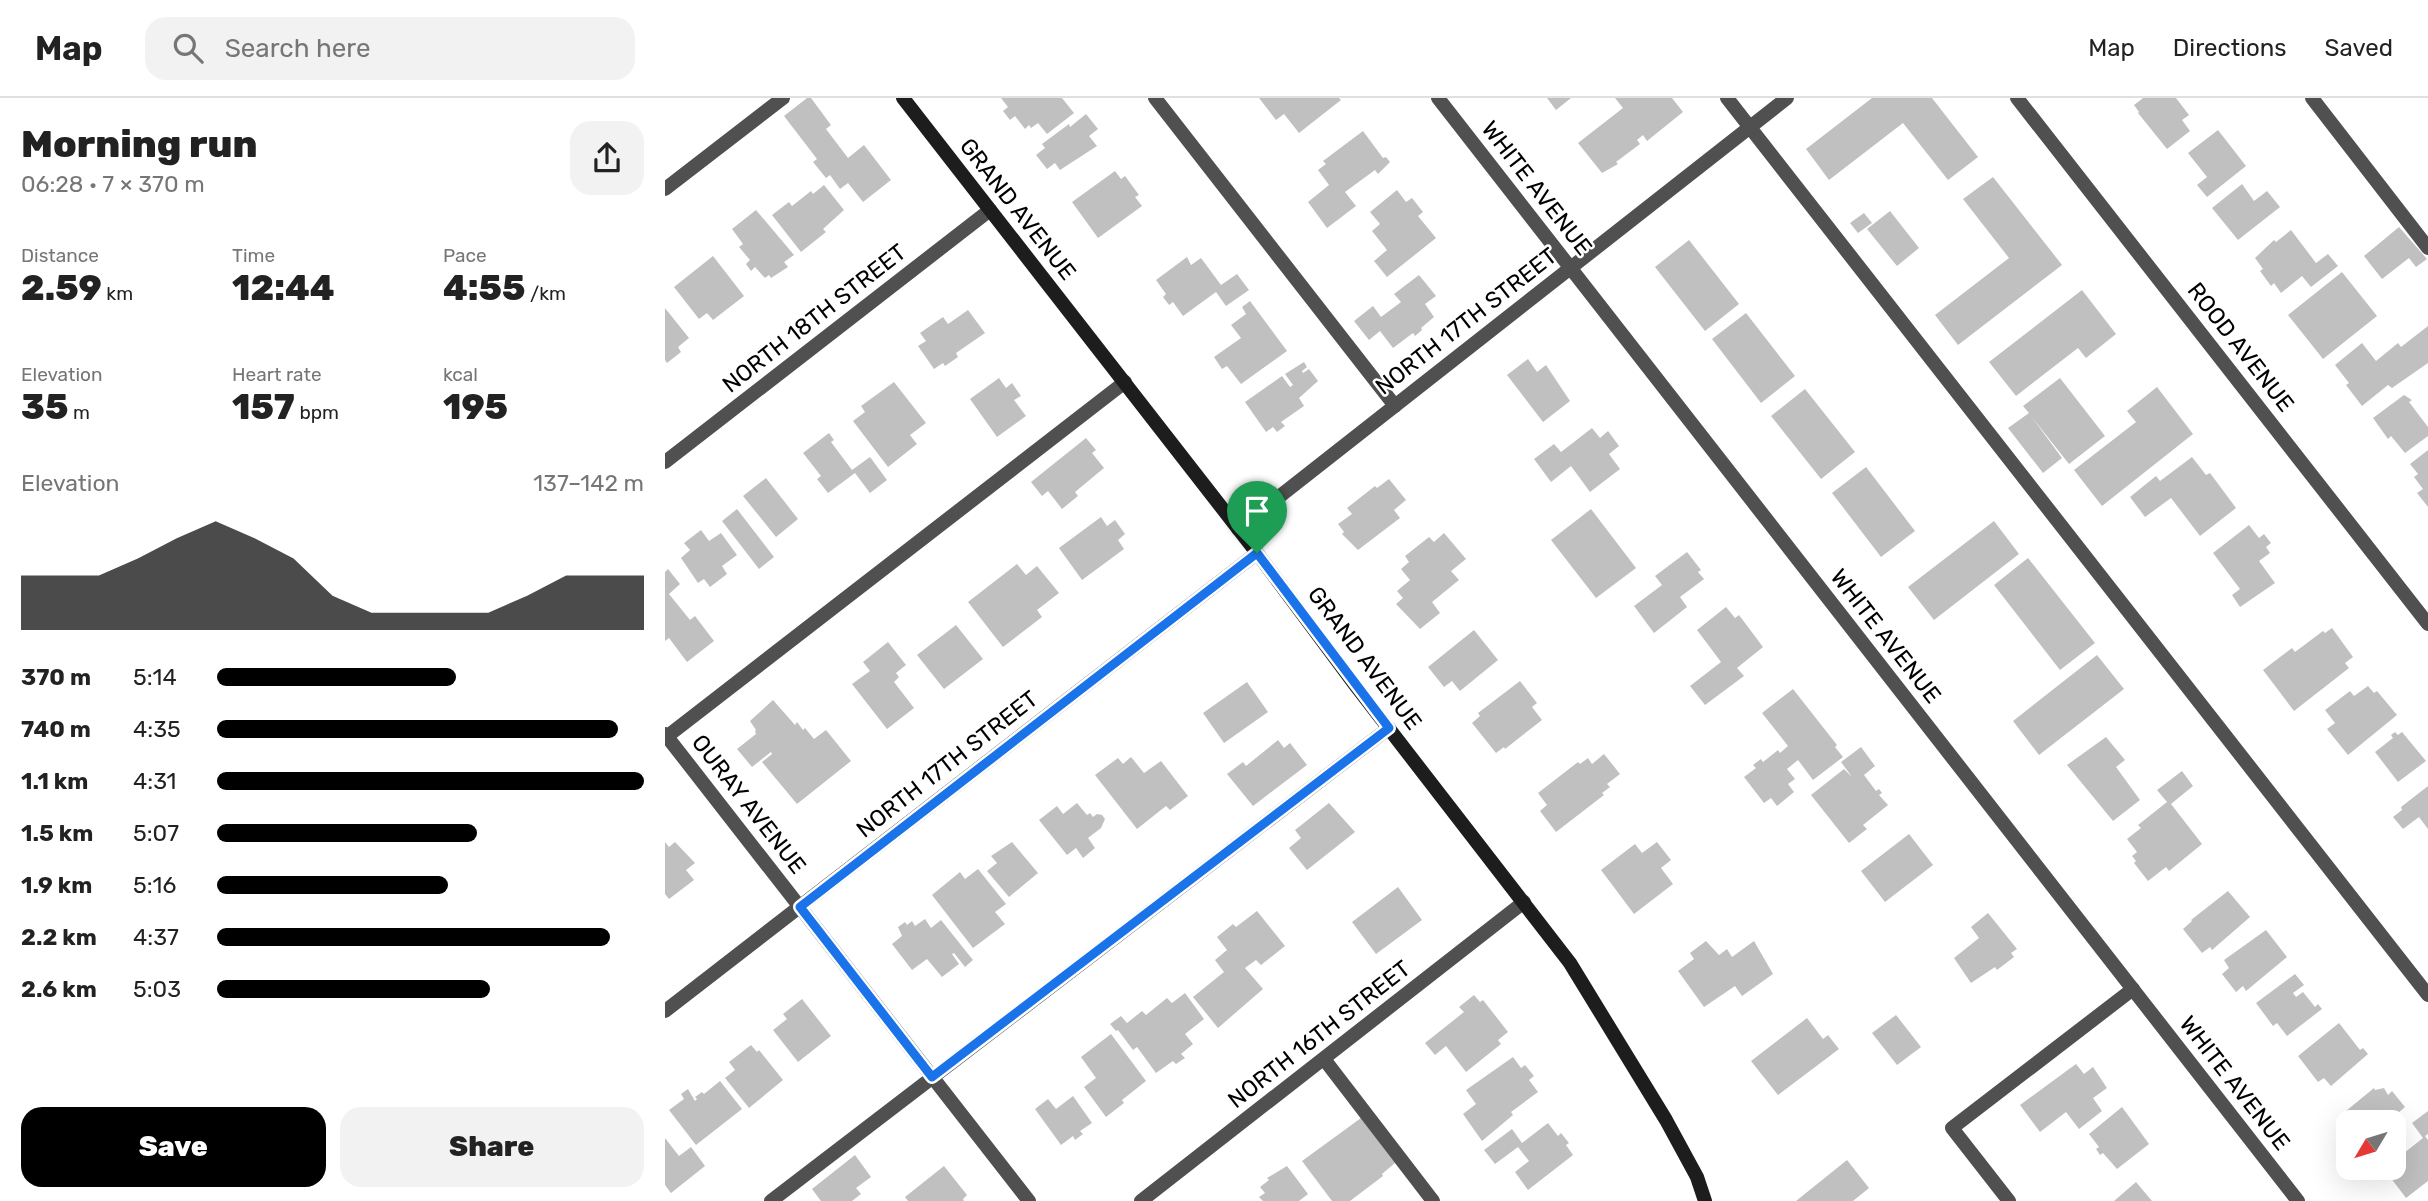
<!DOCTYPE html>
<html lang="en">
<head>
<meta charset="utf-8">
<style>
  :root { --surface:#fff; --page:#f2f2f2; --text:#222; --muted:#767676; --line:#e0e0e0; --accent:#000 }
  body { margin:0; font-family:Rubik,sans-serif; background:var(--page); color:var(--text); height:100vh; display:flex; flex-direction:column; font-size:26px; white-space:nowrap }
  * { box-sizing:border-box; margin:0 }
  p { font-size:23px; color:var(--muted) }
  .icon { flex:none; width:38px; height:38px; fill:none; stroke:currentColor; stroke-width:2; stroke-linecap:round; stroke-linejoin:round }
  .map { position:relative; flex:1; overflow:hidden }
  .side { display:flex; flex-direction:column; background:var(--surface); width:665px }
  .side>* { flex:none }
  .needle { width:46px; rotate:232deg }
  .fabs { position:absolute; left:1671px; top:1012px; display:grid; gap:14px }
  .fabs a { display:grid; place-items:center; width:70px; height:70px; border-radius:14px; background:var(--surface); box-shadow:0 7px 28px #0002; font-size:35px }
  .pin { position:absolute; display:grid; place-items:center; width:60px; height:60px; color:#fff; margin:-72px -30px; border-radius:50% 50% 50% 0; rotate:-45deg; box-shadow:0 0 7px #0007 }
  .pin .icon { rotate:45deg }
  .round { display:grid; place-items:center; flex:none; width:74px; height:74px; border-radius:21px; background:var(--page) }
  .head { display:flex; align-items:center; justify-content:space-between; height:119px; padding:0 21px }
  h1 { font-size:38px; font-weight:800; line-height:52px }
  .figures { display:grid; grid-template-columns:repeat(3,1fr); gap:10px; height:119px; padding:7px 21px }
  .figures div { display:grid; align-content:center }
  .figures b { font-size:35px; font-weight:800 }
  .figures small { font-size:19px; font-weight:400 }
  .figures p { font-size:19px }
  .chart { height:196px; padding:14px 21px }
  .chart p { display:flex; justify-content:space-between }
  .chart svg { width:100%; height:126px; margin-top:7px; fill:var(--accent); opacity:.7 }
  .primary-button { display:flex; gap:14px; margin-top:auto; padding:14px 21px }
  .primary-button a { flex:1; height:80px; border-radius:21px; background:var(--accent); color:#fff; font-size:28px; font-weight:800; line-height:80px; text-align:center }
  .primary-button a+a { background:var(--page); color:var(--text) }
  ul { padding:0 21px; list-style:none; font-size:23px }
  li { display:grid; grid-template-columns:112px 84px 1fr; align-items:center; height:52px }
  li i { height:18px; border-radius:9px; background:var(--accent) }
  header { display:flex; align-items:center; gap:42px; box-sizing:border-box; height:98px; padding:0 35px; background:var(--surface); border-bottom:2px solid var(--line) }
  header strong { font-size:33px }
  nav { display:flex; gap:38px; margin-inline-start:auto; font-size:24px }
  .search { width:490px; height:63px; background:var(--page); display:flex; align-items:center; gap:18px; box-sizing:border-box; padding:0 24px; border-radius:21px; color:var(--muted); font-size:26px }
  main { display:flex; flex:1; min-height:0 }
  .map>svg:first-child { display:block }
  .building { fill:#c0c0c0 }
  .lines { fill:none; stroke-linecap:round; stroke-linejoin:round }
  .lane { stroke:#505050; stroke-width:14 }
  .street { stroke:#505050; stroke-width:14 }
  .secondary { stroke:#1d1d1d; stroke-width:14 }
  .route-casing { stroke:#fff; stroke-width:14 }
  .route { stroke:#1a73e8; stroke-width:9 }
  .labels { text-anchor:middle; dominant-baseline:central; stroke-width:5; stroke-linejoin:round; paint-order:stroke }
  .street-label { font-size:23px; fill:#000; stroke:#fff }
</style>
</head>
<body>
<header>
<strong>Map</strong>
<div class="search"><svg class="icon" aria-label="search" viewBox="0 0 24 24"><circle cx="10" cy="10" r="6"/><path d="M15 15l6 6"/></svg>Search here</div>
<nav><a>Map</a><a>Directions</a><a>Saved</a></nav>
</header>
<main>
<section class="side">
<div class="head"><div><h1>Morning run</h1><p>06:28 · 7 × 370 m</p></div><a class="round"><svg class="icon" aria-label="share" viewBox="0 0 24 24"><path d="M12 15V3M7 8l5-5 5 5M5 13v7h14v-7"/></svg></a></div>
<div class="figures">
<div><p>Distance</p><b>2.59<small> km</small></b></div>
<div><p>Time</p><b>12:44</b></div>
<div><p>Pace</p><b>4:55<small> /km</small></b></div>
</div>
<div class="figures">
<div><p>Elevation</p><b>35<small> m</small></b></div>
<div><p>Heart rate</p><b>157<small> bpm</small></b></div>
<div><p>kcal</p><b>195</b></div>
</div>
<div class="chart"><p><span>Elevation</span>137–142 m</p>
<svg viewBox="0 0 160 44" preserveAspectRatio="none"><path d="M0 44V25L10 25L20 25L30 19L40 12L50 6L60 12L70 19L80 32L90 38L100 38L110 38L120 38L130 32L140 25L150 25L160 25V44z"/></svg>
</div>
<ul>
<li><b>370 m</b>5:14<i style="width:56%"></i></li>
<li><b>740 m</b>4:35<i style="width:94%"></i></li>
<li><b>1.1 km</b>4:31<i style="width:100%"></i></li>
<li><b>1.5 km</b>5:07<i style="width:61%"></i></li>
<li><b>1.9 km</b>5:16<i style="width:54%"></i></li>
<li><b>2.2 km</b>4:37<i style="width:92%"></i></li>
<li><b>2.6 km</b>5:03<i style="width:64%"></i></li>
</ul>
<div class="primary-button"><a>Save</a><a>Share</a></div>
</section>
<div class="map">
<svg width="1763" height="1103" viewBox="0 0 1763 1103">
  <rect width="100%" height="100%" fill="#fff"/>
  <path class="building" d="M142,0H146L166,27L161,31L183,60L199,47L226,82L198,104L183,85L175,91L165,77L161,80L148,64L152,61L119,18Z
    M336,0H397L409,15L382,36L373,25L366,30L364,27L360,31L350,18L345,22L338,13L343,9Z
    M594,0H674L676,2L634,35L619,16L611,22Z
    M882,0H906L891,12Z
    M950,0H1007L1018,14L982,43L978,37L972,42L975,46L951,64L953,66L937,75L913,45L958,10Z
    M1207,0H1267L1313,59L1283,82L1238,25L1164,82L1141,51Z
    M1478,0H1511L1524,17L1517,22L1525,33L1502,51L1473,15L1474,14L1469,7Z
    M421,16L433,31L424,38L432,48L395,72L390,65L382,71L371,57L380,50L377,46L404,26L405,29Z
    M1553,32L1581,68L1542,99L1532,87L1542,79L1523,55Z
    M698,33L718,60L721,59L725,64L713,76L710,72L680,94L691,108L662,130L643,104L664,87L653,72L661,66L658,63Z
    M450,73L456,81L460,78L474,97L470,99L477,108L433,140L407,104Z
    M1328,79L1397,167L1293,247L1270,217L1344,160L1298,101Z
    M1577,86L1589,103L1602,93L1615,109L1573,142L1547,110Z
    M159,87L179,112L158,131L161,134L136,154L107,117L124,104L127,108L146,93L148,96Z
    M732,92L741,104L747,100L758,114L753,118L771,140L722,179L709,163L722,152L707,133L715,126L705,114Z
    M91,112L129,157L119,164L123,169L106,180L104,177L100,180L90,169L86,173L81,166L85,162L74,149L78,146L67,131Z
    M1225,113L1254,150L1232,168L1202,131Z
    M1199,115L1207,125L1193,135L1185,125Z
    M1734,129L1762,161L1751,169L1744,160L1717,181L1699,158Z
    M1626,132L1651,165L1663,156L1673,168L1646,189L1637,178L1616,195L1609,185L1606,188L1595,173L1598,171L1590,160L1609,142L1611,144Z
    M1024,142L1074,206L1040,233L990,169Z
    M48,158L79,198L48,222L42,215L34,221L9,189Z
    M522,159L526,167L536,160L556,187L572,176L584,192L561,208L551,194L518,218L508,204L504,207L498,199L501,196L491,182Z
    M1677,174L1712,218L1658,261L1623,217Z
    M754,177L771,198L760,206L769,219L756,230L757,232L750,238L748,235L728,250L715,233L704,242L689,223L708,208L716,219L736,204L729,196Z
    M1417,192L1451,236L1421,260L1413,250L1351,298L1324,264Z
    M585,203L622,253L576,286L562,268L557,271L549,259L576,240L566,227L581,216L577,209Z
    M0,210L24,240L13,249L16,254L2,265L0,262Z
    M303,212L320,235L291,255L293,259L280,268L278,265L269,271L253,248L261,243L255,235L278,219L283,226Z
    M1081,215L1130,278L1096,305L1047,241Z
    M1763,228V265L1727,290L1723,287L1697,308L1681,287L1684,285L1670,267L1697,245L1711,263L1733,245L1736,249Z
    M863,261L872,274L881,267L905,303L878,324L842,277Z
    M639,264L642,269L637,273L638,275L644,271L653,283L634,300L639,308L616,324L620,328L612,334L608,329L601,334L580,304L617,278L625,289L628,287L620,276Z
    M334,280L341,290L347,285L356,298L349,302L361,318L332,339L305,301Z
    M1395,280L1440,338L1404,366L1366,318L1397,360L1378,375L1343,330L1364,315L1358,308Z
    M229,284L261,325L245,337L252,346L223,369L188,323L200,314L196,308Z
    M1492,289L1528,336L1437,408L1409,372L1471,324L1462,313Z
    M1140,291L1190,354L1156,381L1106,318Z
    M1739,297L1747,302L1744,304L1763,329V338L1740,355L1726,338L1723,341L1708,320Z
    M927,330L935,340L943,333L954,348L944,356L955,371L925,394L906,368L886,384L869,361L889,346L896,354Z
    M164,335L169,342L166,344L187,372L205,359L222,382L205,395L190,375L163,395L152,381L156,378L138,355Z
    M421,340L431,352L427,355L439,370L410,394L413,398L397,411L383,393L377,398L366,384Z
    M1763,352V409L1752,395L1758,391L1749,379L1753,376L1745,366Z
    M1527,359L1541,377L1545,375L1571,410L1535,438L1506,400L1480,419L1465,399L1491,378L1495,383Z
    M1201,369L1250,433L1216,459L1167,395Z
    M101,380L133,421L111,439L78,398Z
    M724,381L741,402L729,412L735,420L693,452L677,436L679,434L673,426L687,416L682,410L710,388L712,390Z
    M72,411L109,459L94,471L57,423Z
    M926,411L971,470L931,500L886,442Z
    M436,419L442,428L450,422L460,436L453,442L459,451L417,482L394,450Z
    M1329,423L1354,456L1269,522L1243,489Z
    M1584,427L1594,440L1599,436L1606,445L1601,449L1605,455L1594,463L1610,485L1575,509L1567,497L1575,491L1548,455Z
    M36,432L44,443L56,435L72,457L57,468L62,476L45,489L39,481L33,485L16,460L25,452L19,445Z
    M779,435L801,461L786,473L794,482L767,504L775,515L755,531L731,506L738,500L732,493L745,482L736,471L744,464L740,458L764,439L769,444Z
    M1022,454L1036,472L1033,474L1039,481L1015,499L1022,509L989,535L969,508L997,487L990,478Z
    M1363,460L1430,545L1395,572L1329,487Z
    M352,466L361,477L372,468L394,495L372,512L377,519L338,549L303,504Z
    M3,471L15,486L4,496L25,522L30,518L49,543L22,564L4,540L0,543V474Z
    M1061,509L1070,520L1074,517L1098,549L1072,570L1079,578L1040,607L1025,588L1056,564L1032,532Z
    M291,527L318,561L279,591L252,557Z
    M1667,530L1688,559L1680,565L1684,570L1629,613L1598,572L1627,550L1630,554L1658,533L1660,535Z
    M809,532L833,562L795,593L787,583L779,589L763,569Z
    M223,544L241,567L231,575L234,579L229,584L249,610L222,631L187,586L205,573L198,564Z
    M1432,557L1459,591L1374,657L1348,623Z
    M855,583L872,605L867,609L877,622L840,651L839,649L831,655L807,625L815,618L813,615Z
    M582,584L603,614L559,645L538,615Z
    M1703,588L1709,595L1712,593L1732,617L1683,657L1662,631L1670,625L1660,612L1685,593L1689,598Z
    M1128,591L1172,647L1170,649L1178,659L1148,682L1133,662L1122,671L1130,681L1123,686L1129,694L1112,708L1106,700L1099,705L1079,679L1091,670L1088,667L1096,661L1098,664L1113,652L1115,655L1123,648L1097,615Z
    M108,602L130,627L132,624L138,632L140,630L149,641L161,632L186,663L132,706L97,664L107,656L106,654L87,669L72,651L91,636L90,633L91,632L85,623Z
    M1730,634L1733,637L1737,634L1761,663L1733,684L1710,654L1728,640L1726,637Z
    M1441,639L1460,662L1451,669L1475,702L1448,723L1402,667Z
    M613,642L619,650L625,645L642,667L588,708L562,676L578,664L581,668Z
    M1196,649L1210,668L1199,677L1211,693L1214,691L1217,695L1214,697L1223,707L1198,727L1202,731L1184,745L1146,697L1179,671L1187,679L1176,664Z
    M939,656L955,676L942,686L945,689L937,695L939,697L891,734L875,713L882,707L873,695L913,664L915,666L923,660L927,666Z
    M466,659L479,675L496,663L523,698L505,712L501,708L472,731L430,677L453,660L458,666Z
    M1517,673L1528,688L1506,706L1537,746L1504,773L1501,769L1483,783L1469,765L1471,763L1467,758L1472,754L1462,741L1476,730L1473,727L1502,704L1492,692Z
    M1763,688V731L1754,719L1738,731L1728,719L1737,712L1736,709Z
    M412,705L422,717L425,715L428,719L432,716L437,717L440,721L436,730L423,740L430,750L418,760L411,750L402,757L374,722L392,708L398,716Z
    M664,705L690,734L642,772L624,750L636,740L630,732Z
    M1244,736L1268,767L1220,804L1196,773Z
    M0,744L4,749L10,744L30,765L21,772L29,782L4,801L0,796Z
    M347,744L373,775L344,799L322,773L332,765L326,758Z
    M992,744L1006,762L996,770L1008,786L969,816L936,772L970,746L977,755Z
    M313,771L341,806L330,814L340,826L308,850L267,797L295,774L300,781Z
    M733,789L757,822L711,856L687,824Z
    M1563,793L1585,819L1547,852L1545,849L1537,855L1518,831L1527,823L1526,822Z
    M592,813L620,848L596,867L591,862L580,870L598,891L553,930L528,899L559,874L550,862L562,852L552,839L568,826L571,829Z
    M1323,815L1352,851L1346,855L1349,859L1332,872L1330,869L1306,885L1289,860L1314,840L1306,829Z
    M260,821L266,830L276,822L308,862L300,869L289,855L287,856L294,866L277,879L262,861L247,872L227,846L237,838L233,829L240,824L242,827L247,823L250,828Z
    M1601,832L1622,859L1581,893L1578,888L1571,894L1557,876L1564,870L1559,862Z
    M1041,843L1054,857L1062,851L1067,859L1089,843L1108,876L1077,898L1070,888L1039,909L1013,873L1029,861L1025,855Z
    M1630,876L1639,887L1628,895L1631,899L1638,894L1650,909L1653,906L1657,911L1622,938L1612,925L1608,928L1591,905Z
    M520,895L539,921L520,936L528,946L516,956L520,960L511,966L508,963L491,975L472,949L468,952L453,932L451,933L445,926L456,918L462,925L477,913L481,917L502,900L507,905Z
    M809,897L815,904L818,902L843,934L833,942L836,946L801,974L781,948L770,957L760,945L799,914L794,909Z
    M137,901L166,938L133,964L108,932L122,921L118,916Z
    M1231,917L1256,949L1232,967L1207,935Z
    M1142,920L1158,941L1163,937L1174,951L1113,997L1086,963Z
    M1674,925L1695,952L1698,950L1703,956L1666,988L1659,980L1653,984L1633,958Z
    M446,936L481,983L457,1002L459,1005L441,1019L419,989L431,980L416,959Z
    M86,947L92,954L94,952L118,982L84,1010L60,980L70,972L64,964Z
    M848,959L856,970L860,967L869,978L864,982L873,994L846,1014L848,1017L817,1043L798,1016L811,1006L801,992Z
    M1411,966L1419,976L1428,969L1442,990L1428,1000L1437,1013L1414,1031L1401,1014L1375,1034L1355,1007Z
    M55,983L77,1011L31,1047L4,1012L19,1001L16,996L23,991L30,1003L32,1001L30,999L37,994L39,996Z
    M1709,990L1710,992L1719,990L1723,997L1727,993L1740,1009L1731,1017L1738,1026L1729,1033V1024H1690L1681,1013Z
    M408,998L427,1025L415,1033L418,1036L410,1042L408,1038L396,1047L370,1011L383,1001L391,1011Z
    M1457,1009L1484,1046L1452,1071L1438,1055L1435,1057L1431,1051L1434,1049L1424,1036Z
    M1763,1013V1036L1760,1038L1763,1042V1083L1741,1100L1719,1071L1729,1069V1063L1758,1040L1747,1025Z
    M696,1020L730,1065L717,1076L718,1078L685,1103H667L637,1063Z
    M883,1025L893,1038L896,1035L904,1045L901,1047L908,1057L863,1092L850,1074L864,1063L853,1049L830,1066L819,1052L847,1031L857,1045Z
    M0,1040L14,1058L26,1049L40,1068L6,1095L0,1087Z
    M190,1057L206,1079L191,1090L196,1096L187,1103H156L147,1091Z
    M1182,1062L1204,1090L1188,1103H1131Z
    M279,1068L302,1097L298,1101L299,1103H243L240,1099Z
    M622,1068L643,1096L634,1103H598L594,1099L600,1095L595,1089L604,1082L602,1080Z
    M1471,1084L1487,1103H1449Z"/>
  <g class="lines">
    <path class="lane" d="M490,0L730,308
      M1062,0L1763,897
      M1647,0L1763,150
      M0,91L118,0
      M0,640L460,284
      M659,961L768,1103
      M106,1103L724,630
      M1344,1103L1287,1030L1468,891"/>
    <path class="street" d="M773,0L1633,1103
      M1352,0L1763,526
      M0,364L325,112
      M573,431L1122,0
      M0,636L364,1103
      M0,913L592,455
      M476,1103L859,804"/>
    <path class="secondary" d="M238,0L592,455L691,588L905,865L1001,1022L1032,1079L1040,1103"/>
  </g>
  <g class="lines">
    <g class="route-casing">
      <path id="route" d="M592,455L724,630L267,979L135,809Z"/>
    </g>
    <use href="#route" class="route"/>
  </g>
  <g class="labels">
    <g class="street-label">
      <text transform="translate(872 90) rotate(52)">WHITE AVENUE</text>
      <text transform="translate(353 111) rotate(52)">GRAND AVENUE</text>
      <text transform="translate(149 220) rotate(-38)">NORTH 18TH STREET</text>
      <text transform="translate(801 223) rotate(-38)">NORTH 17TH STREET</text>
      <text transform="translate(1576 249) rotate(52)">ROOD AVENUE</text>
      <text transform="translate(1221 538) rotate(52)">WHITE AVENUE</text>
      <text transform="translate(700 560) rotate(53)">GRAND AVENUE</text>
      <text transform="translate(282 666) rotate(-38)">NORTH 17TH STREET</text>
      <text transform="translate(84 706) rotate(52)">OURAY AVENUE</text>
      <text transform="translate(654 936) rotate(-38)">NORTH 16TH STREET</text>
      <text transform="translate(1570 985) rotate(52)">WHITE AVENUE</text>
    </g>
  </g>
</svg>
<div class="fabs">
<a><svg class="needle" viewBox="-14 -14 28 28"><path d="M0-13l5 13h-10z" fill="#e53935"/><path d="M0 13l5-13h-10z" fill="#767676"/></svg></a>
</div>
<div class="pin" style="left:592px;top:455px;background:#1e9e55"><svg class="icon" aria-label="arrive" viewBox="0 0 24 24"><path d="M6 21V4h12l-3 4 3 4H6"/></svg></div>
</div>
</main>
</body>
</html>
